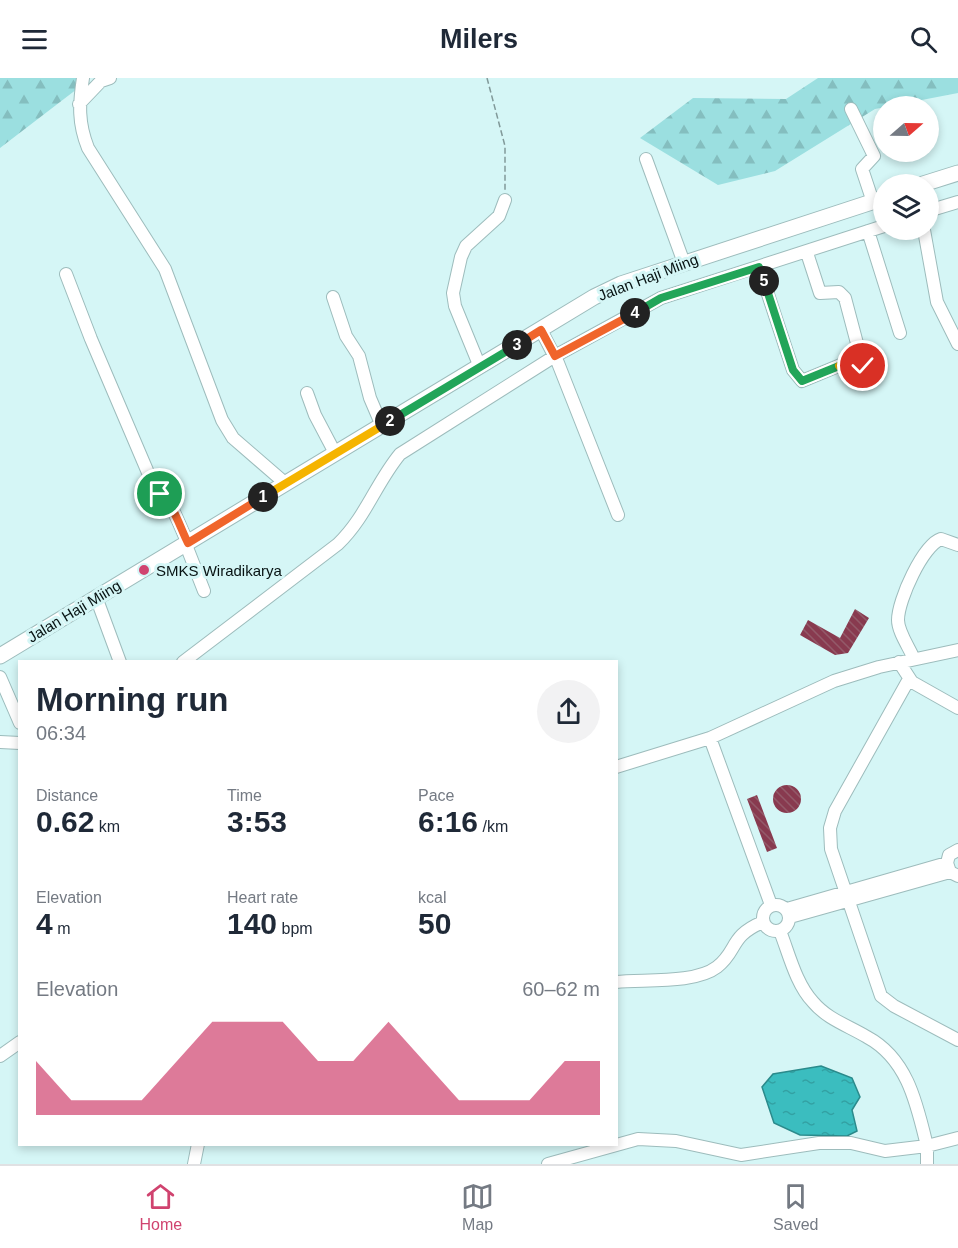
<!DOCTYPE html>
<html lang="en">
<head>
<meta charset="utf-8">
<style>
  :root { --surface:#fff; --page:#f2f2f3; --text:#1f2937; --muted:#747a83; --line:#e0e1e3; --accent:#d0436f }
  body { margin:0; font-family:Helvetica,sans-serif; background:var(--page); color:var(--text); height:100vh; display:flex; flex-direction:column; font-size:22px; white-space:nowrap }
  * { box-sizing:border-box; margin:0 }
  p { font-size:20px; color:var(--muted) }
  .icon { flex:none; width:33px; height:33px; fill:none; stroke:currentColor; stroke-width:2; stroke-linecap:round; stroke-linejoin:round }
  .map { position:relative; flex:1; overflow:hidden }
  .drawer { position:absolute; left:18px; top:582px; width:600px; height:486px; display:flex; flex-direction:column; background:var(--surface); border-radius:0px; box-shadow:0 3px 9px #0003 }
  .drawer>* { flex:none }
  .needle { width:39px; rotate:70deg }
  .controls { position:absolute; left:873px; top:18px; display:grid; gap:12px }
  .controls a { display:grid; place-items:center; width:66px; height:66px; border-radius:50%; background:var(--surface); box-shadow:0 3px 9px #0003; font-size:30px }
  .pin { position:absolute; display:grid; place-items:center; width:51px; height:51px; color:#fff; margin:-26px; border:3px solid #fff; border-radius:50%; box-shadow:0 2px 6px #0007 }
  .km { position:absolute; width:30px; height:30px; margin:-15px; border-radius:50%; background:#222; color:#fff; font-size:16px; line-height:30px; text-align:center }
  .round { display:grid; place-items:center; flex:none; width:63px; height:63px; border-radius:32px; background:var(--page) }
  .overview { display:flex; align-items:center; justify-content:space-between; height:102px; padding:0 18px }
  h1 { font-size:33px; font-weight:700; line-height:45px }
  .figures { display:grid; grid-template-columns:repeat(3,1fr); gap:9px; height:102px; padding:6px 18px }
  .figures div { display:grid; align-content:center }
  .figures b { font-size:30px; font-weight:700 }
  .figures small { font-size:16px; font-weight:400 }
  .figures p { font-size:16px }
  .chart { height:168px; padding:12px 18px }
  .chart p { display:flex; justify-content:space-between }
  .chart svg { width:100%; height:108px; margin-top:6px; fill:var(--accent); opacity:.7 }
  header { display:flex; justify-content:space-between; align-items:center; height:78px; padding:0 18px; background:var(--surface); font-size:27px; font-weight:700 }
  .tab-bar { display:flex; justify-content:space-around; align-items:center; height:84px; border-top:2px solid var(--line); background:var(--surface); font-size:16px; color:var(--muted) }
  .tab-bar a { display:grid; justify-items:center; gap:3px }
  .tab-bar .active { color:var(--accent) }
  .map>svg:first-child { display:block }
  .forest { fill:url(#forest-firs) }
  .water { fill:url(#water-ripples); stroke:#2b8a8b; stroke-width:1.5 }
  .building { fill:url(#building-back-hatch) }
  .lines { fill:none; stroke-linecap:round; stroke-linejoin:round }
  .minor-casing { stroke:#9dbcbc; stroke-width:14 }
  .major-casing { stroke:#9dbcbc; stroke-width:17 }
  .path { stroke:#819999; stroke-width:1.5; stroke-dasharray:6 3; stroke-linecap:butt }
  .minor { stroke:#fff; stroke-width:12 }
  .major { stroke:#fff; stroke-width:15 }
  .split-1-casing { stroke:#fff; stroke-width:12 }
  .split-2-casing { stroke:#fff; stroke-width:12 }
  .split-3-casing { stroke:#fff; stroke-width:12 }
  .split-4-casing { stroke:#fff; stroke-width:12 }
  .split-5-casing { stroke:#fff; stroke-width:12 }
  .split-6-casing { stroke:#fff; stroke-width:12 }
  .split-7-casing { stroke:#fff; stroke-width:12 }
  .split-1 { stroke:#f0652b; stroke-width:8 }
  .split-2 { stroke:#f5b400; stroke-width:8 }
  .split-3 { stroke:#22a559; stroke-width:8 }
  .split-4 { stroke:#f0652b; stroke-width:8 }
  .split-5 { stroke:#22a559; stroke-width:8 }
  .split-6 { stroke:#22a559; stroke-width:8 }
  .split-7 { stroke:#f5b400; stroke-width:8 }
  .poi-dot { fill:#d0436f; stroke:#d5f6f6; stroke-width:2 }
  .labels { text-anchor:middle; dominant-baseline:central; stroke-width:6; stroke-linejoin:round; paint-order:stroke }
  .street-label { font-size:15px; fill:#071212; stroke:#d5f6f6 }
  .poi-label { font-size:15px; fill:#071212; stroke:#d5f6f6; text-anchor:start }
</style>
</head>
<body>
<header><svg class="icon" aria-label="menu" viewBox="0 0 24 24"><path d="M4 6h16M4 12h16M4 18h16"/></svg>Milers<svg class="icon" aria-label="search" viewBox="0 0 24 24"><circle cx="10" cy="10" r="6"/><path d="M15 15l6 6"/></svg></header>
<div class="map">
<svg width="958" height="1086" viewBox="0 0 958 1086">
  <defs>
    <pattern id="forest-firs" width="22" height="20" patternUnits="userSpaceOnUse" patternTransform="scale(1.5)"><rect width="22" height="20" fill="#9bdfe0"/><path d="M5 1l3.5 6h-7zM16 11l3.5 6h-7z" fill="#84bebf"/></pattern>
    <pattern id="water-ripples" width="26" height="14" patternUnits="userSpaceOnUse" patternTransform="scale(1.5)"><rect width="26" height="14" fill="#3bbdbf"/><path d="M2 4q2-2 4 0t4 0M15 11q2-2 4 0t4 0" fill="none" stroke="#32a1a3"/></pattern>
    <pattern id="building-back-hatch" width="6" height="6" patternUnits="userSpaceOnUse" patternTransform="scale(1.5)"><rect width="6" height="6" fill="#883a4f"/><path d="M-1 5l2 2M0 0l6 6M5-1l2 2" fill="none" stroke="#935a69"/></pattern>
  </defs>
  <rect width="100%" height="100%" fill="#d5f6f6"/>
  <path class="forest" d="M0,0H81L77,11L0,70Z
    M818,0H958V15L875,31L775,93L718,107L640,60L693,20L786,21Z"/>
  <path class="water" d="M821,988L852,1000L860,1019L852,1032L857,1053L847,1058L800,1057L774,1045L762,1009L773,996Z"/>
  <path class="building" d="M855,531L869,540L848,575L835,577L800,557L808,542L840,560Z
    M773 721a14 14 0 1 1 28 0a14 14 0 1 1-28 0Z
    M757,717L777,770L767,774L747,721Z"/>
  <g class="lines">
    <g class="minor-casing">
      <path id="minor" d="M83,0C79,26 78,45 88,70L165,191L222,342L233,360L285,405
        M79,26L101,3L110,0
        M851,31L874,78L862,91L873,124
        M646,81L684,185
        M928,133L958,124
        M924,152L937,224L958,266
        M868,153L900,255
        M807,175L820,215L839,214L845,220L863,288L876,293
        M759,189L793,292L802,303L860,279
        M66,196L91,261L149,397L160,416C171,420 181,452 188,465
        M333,219L346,258L359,278L370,320L382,348
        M541,252L558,285L618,437
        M480,289L455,228L453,215L461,179L466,168L499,138L505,122
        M307,315L315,337L335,375
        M186,467L204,513
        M96,519L120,584
        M914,581C909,569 898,554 898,542C898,522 923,467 941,461L958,467
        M183,584L338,466C366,439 376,405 400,376L555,278L661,220L884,148
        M899,584L912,604L958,630
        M0,599L20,645
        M909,601L835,733L830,750L831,771L881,918L894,928L958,962
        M710,660L771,827
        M0,664L20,665
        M616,689L710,660L834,603L879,589L958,572
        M958,772L949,777L947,785L950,794L958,798
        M763 840a13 13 0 1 1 26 0a13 13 0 1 1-26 0Z
        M787,831L947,785
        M790,839L950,794
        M780,853C789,876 796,906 813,924C827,941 849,948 867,959C908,981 917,1027 927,1068L958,1060
        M616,904C644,901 695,906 717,889C738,873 729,858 763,844
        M0,978L20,964
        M194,1086L198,1066
        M548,1086L638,1061L676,1063L741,1077L819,1065H851L885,1073L927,1068V1086"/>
    </g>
    <g class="major-casing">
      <path id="major" d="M923,106L958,95
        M0,578L594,219L621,206L884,120"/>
    </g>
    <path class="path" d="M487,0L505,68V112"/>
    <use href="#minor" class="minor"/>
    <use href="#major" class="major"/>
  </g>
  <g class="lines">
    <g class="split-1-casing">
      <path id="split-1" d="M160,416C171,420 181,452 188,465L263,419"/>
    </g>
    <g class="split-2-casing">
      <path id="split-2" d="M263,419L390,343"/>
    </g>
    <g class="split-3-casing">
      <path id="split-3" d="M390,343L517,267"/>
    </g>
    <g class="split-4-casing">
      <path id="split-4" d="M517,267L541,252L555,278L635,235"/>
    </g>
    <g class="split-5-casing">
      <path id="split-5" d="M635,235L661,220L759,189L764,203"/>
    </g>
    <g class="split-6-casing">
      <path id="split-6" d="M764,203L793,292L802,303L839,288"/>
    </g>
    <g class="split-7-casing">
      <path id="split-7" d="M839,288L860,279L863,288"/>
    </g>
    <use href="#split-1" class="split-1"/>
    <use href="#split-2" class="split-2"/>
    <use href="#split-3" class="split-3"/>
    <use href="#split-4" class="split-4"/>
    <use href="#split-5" class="split-5"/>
    <use href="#split-6" class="split-6"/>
    <use href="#split-7" class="split-7"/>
  </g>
  <circle class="poi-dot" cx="144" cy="492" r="6"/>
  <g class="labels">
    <g class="street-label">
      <text transform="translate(648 199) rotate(-21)">Jalan Haji Miing</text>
      <text transform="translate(74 533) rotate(-31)">Jalan Haji Miing</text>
    </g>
    <g class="poi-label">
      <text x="156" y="492">SMKS Wiradikarya</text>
    </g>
  </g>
</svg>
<div class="controls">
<a><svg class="needle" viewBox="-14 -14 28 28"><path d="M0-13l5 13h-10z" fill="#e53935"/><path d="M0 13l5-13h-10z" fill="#747a83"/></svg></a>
<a><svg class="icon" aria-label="layers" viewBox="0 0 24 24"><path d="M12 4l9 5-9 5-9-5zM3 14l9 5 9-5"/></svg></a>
</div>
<div class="pin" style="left:160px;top:416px;background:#1e9e55"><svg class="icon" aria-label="arrive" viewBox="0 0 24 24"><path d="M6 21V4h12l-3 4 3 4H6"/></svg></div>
<div class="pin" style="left:863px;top:288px;background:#d93025"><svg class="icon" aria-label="check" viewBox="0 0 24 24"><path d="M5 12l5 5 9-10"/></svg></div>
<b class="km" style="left:263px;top:419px">1</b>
<b class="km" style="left:390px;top:343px">2</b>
<b class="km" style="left:517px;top:267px">3</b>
<b class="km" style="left:635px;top:235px">4</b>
<b class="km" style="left:764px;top:203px">5</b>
<section class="drawer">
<div class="overview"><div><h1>Morning run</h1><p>06:34</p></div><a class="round"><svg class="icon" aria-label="share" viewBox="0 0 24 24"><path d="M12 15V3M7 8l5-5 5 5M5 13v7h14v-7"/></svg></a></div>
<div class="figures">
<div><p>Distance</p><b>0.62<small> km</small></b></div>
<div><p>Time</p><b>3:53</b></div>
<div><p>Pace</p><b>6:16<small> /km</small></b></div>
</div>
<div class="figures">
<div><p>Elevation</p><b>4<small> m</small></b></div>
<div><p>Heart rate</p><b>140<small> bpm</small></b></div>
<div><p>kcal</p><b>50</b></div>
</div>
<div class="chart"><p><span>Elevation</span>60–62 m</p>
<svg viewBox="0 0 160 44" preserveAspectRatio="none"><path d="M0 44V22L10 38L20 38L30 38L40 22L50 6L60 6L70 6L80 22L90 22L100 6L110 22L120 38L130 38L140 38L150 22L160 22V44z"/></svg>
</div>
</section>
</div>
<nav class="tab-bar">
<a class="active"><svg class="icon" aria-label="home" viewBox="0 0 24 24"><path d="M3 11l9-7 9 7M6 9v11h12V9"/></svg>Home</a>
<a><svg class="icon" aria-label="map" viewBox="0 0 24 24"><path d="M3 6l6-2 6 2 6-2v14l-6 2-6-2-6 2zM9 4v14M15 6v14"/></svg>Map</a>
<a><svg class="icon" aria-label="saved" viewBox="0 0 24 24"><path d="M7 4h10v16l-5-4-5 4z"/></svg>Saved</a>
</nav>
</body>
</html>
